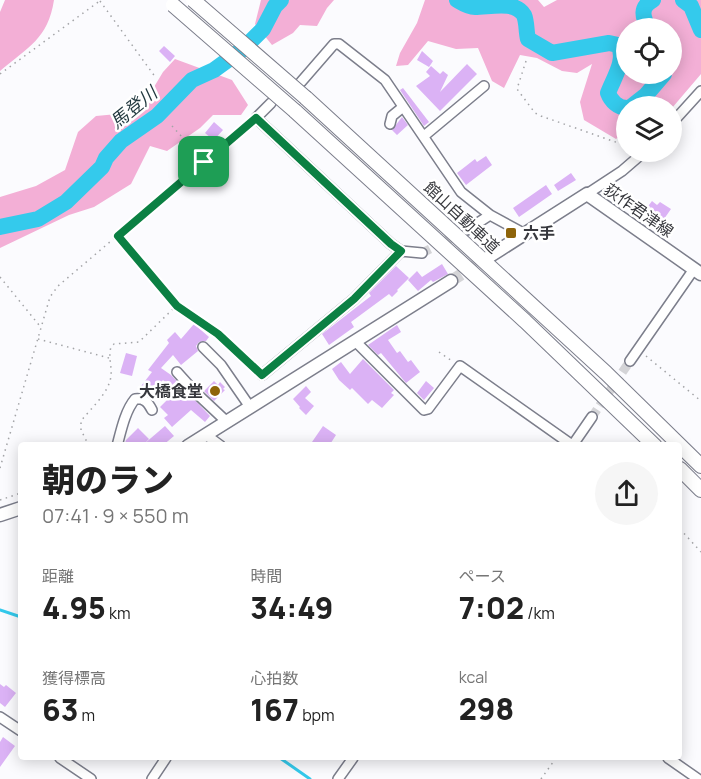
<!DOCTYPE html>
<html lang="ja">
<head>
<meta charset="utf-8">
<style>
  :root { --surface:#fff; --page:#f6f6f6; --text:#222; --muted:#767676 }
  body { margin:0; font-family:Manrope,"Noto Sans JP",sans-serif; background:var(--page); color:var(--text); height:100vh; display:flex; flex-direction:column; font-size:22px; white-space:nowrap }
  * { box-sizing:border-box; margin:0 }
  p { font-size:20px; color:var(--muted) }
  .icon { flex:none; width:33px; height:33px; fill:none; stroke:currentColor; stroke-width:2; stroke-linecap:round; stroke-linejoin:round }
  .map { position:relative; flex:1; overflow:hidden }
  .sheet { position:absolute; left:18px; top:442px; width:664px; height:318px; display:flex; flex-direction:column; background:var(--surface); border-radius:6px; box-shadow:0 3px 15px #0003 }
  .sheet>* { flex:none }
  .buttons { position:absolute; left:616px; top:18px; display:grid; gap:12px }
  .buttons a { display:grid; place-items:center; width:66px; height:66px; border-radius:50%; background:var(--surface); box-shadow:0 3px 15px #0003; font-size:30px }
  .pin { position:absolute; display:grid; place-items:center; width:51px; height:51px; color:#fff; margin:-26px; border-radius:12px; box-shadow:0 3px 9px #0006 }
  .round { display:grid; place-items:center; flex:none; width:63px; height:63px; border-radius:32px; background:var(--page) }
  .head { display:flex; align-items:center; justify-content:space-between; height:102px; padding:0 24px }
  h1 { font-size:33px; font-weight:800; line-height:45px }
  .metrics { display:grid; grid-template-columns:repeat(3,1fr); gap:9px; height:102px; padding:6px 24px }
  .metrics div { display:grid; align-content:center }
  .metrics b { font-size:30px; font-weight:800 }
  .metrics small { font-size:16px; font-weight:400 }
  .metrics p { font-size:16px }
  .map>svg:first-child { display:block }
  .green { fill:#f3afd6; fill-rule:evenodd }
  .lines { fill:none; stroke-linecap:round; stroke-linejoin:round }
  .stream { stroke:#34caec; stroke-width:3 }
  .river { stroke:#34caec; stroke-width:16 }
  .building { fill:#dbb2f5 }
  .minor-tunnel { stroke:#d4d4d7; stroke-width:9; stroke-dasharray:9 4.5; stroke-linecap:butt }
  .major-tunnel { stroke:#d4d4d7; stroke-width:12; stroke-dasharray:12 6; stroke-linecap:butt }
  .minor-casing { stroke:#7c7e8b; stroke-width:12 }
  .major-casing { stroke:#7c7e8b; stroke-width:15 }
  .highway-casing { stroke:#7c7e8b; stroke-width:16 }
  .path { stroke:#a3a4a7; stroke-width:1.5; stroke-dasharray:1.5 4.5; stroke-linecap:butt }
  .minor { stroke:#fff; stroke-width:9 }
  .major { stroke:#fff; stroke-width:12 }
  .highway { stroke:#fff; stroke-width:14 }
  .highway-bridge-casing { stroke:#7c7e8b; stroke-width:16; stroke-linecap:butt }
  .highway-bridge { stroke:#fff; stroke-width:14 }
  .route-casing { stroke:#fff; stroke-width:12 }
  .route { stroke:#0b8043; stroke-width:8 }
  .poi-dot { fill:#8e640a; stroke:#fff; stroke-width:2 }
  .labels { text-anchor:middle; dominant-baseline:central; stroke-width:5; stroke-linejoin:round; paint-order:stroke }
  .street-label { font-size:16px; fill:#37383d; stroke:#fff }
  .poi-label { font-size:16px; font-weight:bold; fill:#37383d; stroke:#fff; text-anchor:start }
  .water-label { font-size:18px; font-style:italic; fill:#1f363d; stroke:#fff }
</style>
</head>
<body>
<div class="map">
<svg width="701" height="779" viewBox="0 0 701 779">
  <rect width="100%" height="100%" fill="#fbfbfe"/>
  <path class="green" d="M5,0H54C48,39 28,47 0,71V12Z
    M261,0H334L327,8L317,26L300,25L293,33L272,45L255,24Z
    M425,0H538L544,7L557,0H701V74L672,108V106H658L653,104L651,106H627V131L616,139L584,120L580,102L592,64L577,73L562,71L537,58L520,55L504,88L492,81L478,48L456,49L428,41L408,65L396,66L400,53L417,23ZM627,28H672V74H627Z
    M175,59L232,80L248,105L241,115H213L200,128L167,151L150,146L131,184L94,207L69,215L0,248V197L36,186L65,170L78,132L96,116L128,113L142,107L163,72Z"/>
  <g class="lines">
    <path class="stream" d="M0,610L21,617
      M280,758L310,779"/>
    <path class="river" d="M457,0C462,3 468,7 475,7C490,7 515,0 524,15C527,22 526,31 528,39L552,53L609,43L618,45C627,59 613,79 608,93C611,101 618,108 627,108
      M683,0L691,6L701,30
      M649,28C642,17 640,7 653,0
      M632,106L646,95L664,74
      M0,227L38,219L66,202L102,167L106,158L121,141L157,116L192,80L214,70L243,49L263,29L275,6L281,0"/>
  </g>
  <path class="building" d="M164,46L175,56L170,62L159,51Z
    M422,51L433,61L429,67L417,60Z
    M467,64L477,74L440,111L416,86L430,76L426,72L431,66L440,74L443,71L448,75L440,92Z
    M403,88L429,122L424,126L400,90Z
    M402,117L408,125L397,135L392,130Z
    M214,122L223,130L204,151L201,141L211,138L205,133Z
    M486,156L492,165L466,185L457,173L475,159L477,162Z
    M571,173L576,180L558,191L554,185Z
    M546,185L552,194L519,217L513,208Z
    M652,201L657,205L660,202L671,209L657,229L646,222L652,213L646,209Z
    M442,264L448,274L433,282L431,280L418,291L408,280L417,271L422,277Z
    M396,266L409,278L397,290L398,291L392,297L389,294L351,322L354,327L329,345L322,334L371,296L369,293Z
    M194,324L209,337L206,341L199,342L196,346L198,351L181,365L173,355L161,368L171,375L210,416L205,422L191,410L172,427L164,418L168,415L160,407L175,392L163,380L150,396L138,390L152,372L148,370L169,343L167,340L175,332L181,339Z
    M397,325L401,332L388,340L397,353L400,351L408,362L411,360L420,372L406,383L381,353L378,355L368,345Z
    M126,353L137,356L132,376L120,373Z
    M363,359L394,390L391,393L394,395L382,408L372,400L368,404L352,388L350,390L339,380L332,369L341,362L350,374Z
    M214,381L218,385L220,382L225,387L223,389L225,390L214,401L204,391Z
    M426,381L434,388L424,400L417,393Z
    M306,386L311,392L305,398L314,406L306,415L299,408L300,407L293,399Z
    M165,426L174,436L162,446H127L125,443L126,440L138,428L149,439L144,444Z
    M323,426L336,435L329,446H312L313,443L312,442Z
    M0,684L4,687L6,685L16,693L5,707L0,703Z
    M3,737L15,746L0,767V742Z"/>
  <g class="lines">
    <path class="minor-tunnel" d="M422,253L459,234
      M592,417L630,361"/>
    <path class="major-tunnel" d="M451,281L490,256"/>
    <g class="minor-casing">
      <path id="minor" d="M301,82L334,44H339L385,80L461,192L490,215L525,234
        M271,103L256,118L391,244L401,251L422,253
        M672,123L701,91
        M390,124L392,116L403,107
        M424,136L484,86
        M587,194L622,171L644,152
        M467,230L490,215
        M355,341L424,410L428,409L460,366L572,445
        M203,347L221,365L250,407
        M630,361L694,269
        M177,372L195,392L227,422
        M262,375L354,299L401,251
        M206,435L221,446
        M117,446C121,431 125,411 135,399C144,398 148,402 152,410
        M572,446L592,417
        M0,717L21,731
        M60,758L91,779
        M668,758L698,779
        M152,779L166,758
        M338,779L353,758"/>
    </g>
    <g class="major-casing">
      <path id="major" d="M490,256L587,194L701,274
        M188,446L451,281
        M0,515L21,508"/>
    </g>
    <g class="highway-casing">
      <path id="highway" d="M306,98L606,373L701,466
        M295,111L525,321L655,446
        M680,469L701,490"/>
    </g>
    <path class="path" d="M100,1L156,78
      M526,61L517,89L535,113L541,116L627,146
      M0,74L101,0
      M172,126L204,161
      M119,237L177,306L218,334L255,368
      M0,277L39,325
      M38,339L109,358
      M439,352L452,361
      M646,356L701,401
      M89,446L81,430V421C91,408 109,393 111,376C112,366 108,357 111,347L114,344L139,342L176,306
      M0,468L50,297L58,286L249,124
      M0,500L21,493
      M680,529L701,552
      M541,779L556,758"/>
    <use href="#minor" class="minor"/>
    <use href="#major" class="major"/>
    <use href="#highway" class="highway"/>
    <g class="highway-bridge-casing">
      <path id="highway-bridge" d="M193,0L306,98
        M173,5L295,111"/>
    </g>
    <use href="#highway-bridge" class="highway-bridge"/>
  </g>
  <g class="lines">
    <g class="route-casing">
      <path id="route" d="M256,118L391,244L401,251L354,299L262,375L218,334L177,306L118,236Z"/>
    </g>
    <use href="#route" class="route"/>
  </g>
  <g class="poi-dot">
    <rect x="505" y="227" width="12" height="12" rx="3"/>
    <circle cx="215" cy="391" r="6"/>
  </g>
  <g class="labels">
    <g class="street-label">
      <text transform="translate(639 210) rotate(35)">荻作君津線</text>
      <text transform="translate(462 217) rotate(43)">館山自動車道</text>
    </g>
    <g class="poi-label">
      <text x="523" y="233">六手</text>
      <text x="203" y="391" text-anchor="end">大橋食堂</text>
    </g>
    <g class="water-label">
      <text transform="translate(133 107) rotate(-39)">馬登川</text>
    </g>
  </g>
</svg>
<div class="buttons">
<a><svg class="icon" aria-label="locate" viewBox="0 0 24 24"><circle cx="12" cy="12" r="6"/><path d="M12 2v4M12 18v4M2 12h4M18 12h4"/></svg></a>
<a><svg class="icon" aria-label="layers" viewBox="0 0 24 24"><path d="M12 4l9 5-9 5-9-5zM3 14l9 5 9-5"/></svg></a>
</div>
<div class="pin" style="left:204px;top:162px;background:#1e9e55"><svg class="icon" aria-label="arrive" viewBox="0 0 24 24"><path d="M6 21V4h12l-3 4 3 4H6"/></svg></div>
<section class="sheet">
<div class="head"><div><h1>朝のラン</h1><p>07:41 · 9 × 550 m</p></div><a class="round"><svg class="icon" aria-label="share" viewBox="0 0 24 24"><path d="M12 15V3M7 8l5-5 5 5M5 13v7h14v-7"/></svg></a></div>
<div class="metrics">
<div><p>距離</p><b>4.95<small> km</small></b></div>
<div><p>時間</p><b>34:49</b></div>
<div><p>ペース</p><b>7:02<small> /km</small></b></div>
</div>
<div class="metrics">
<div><p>獲得標高</p><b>63<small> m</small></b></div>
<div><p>心拍数</p><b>167<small> bpm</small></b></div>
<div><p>kcal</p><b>298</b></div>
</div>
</section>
</div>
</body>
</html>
